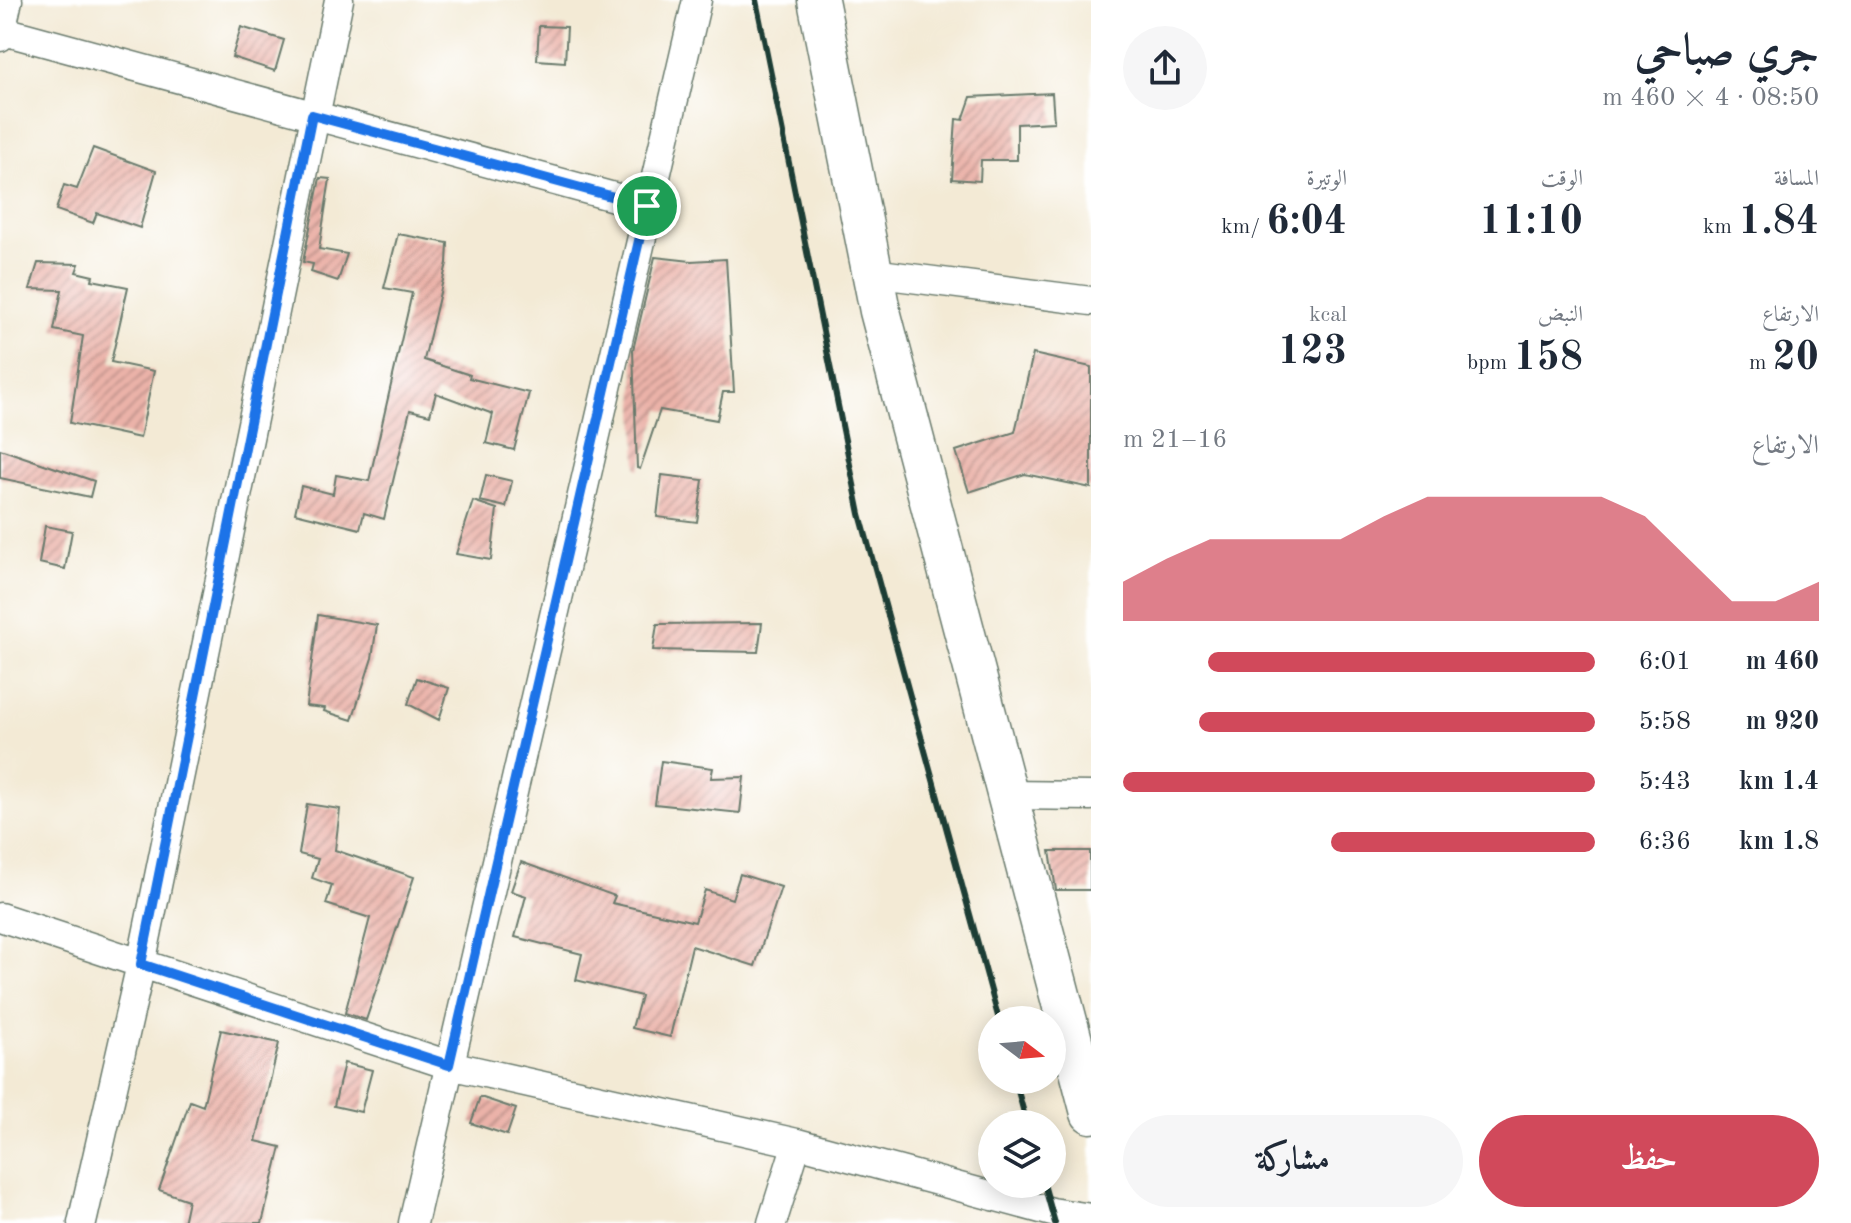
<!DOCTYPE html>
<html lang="ar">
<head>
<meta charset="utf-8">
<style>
  :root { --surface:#fff; --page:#f6f6f7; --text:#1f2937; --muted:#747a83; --accent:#d1495b }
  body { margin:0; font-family:"Old Standard TT",Amiri,serif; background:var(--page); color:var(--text); direction:rtl; height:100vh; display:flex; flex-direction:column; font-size:30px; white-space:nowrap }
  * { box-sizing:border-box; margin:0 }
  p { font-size:26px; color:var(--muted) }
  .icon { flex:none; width:44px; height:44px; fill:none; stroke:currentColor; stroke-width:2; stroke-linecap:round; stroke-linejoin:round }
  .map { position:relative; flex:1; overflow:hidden; direction:ltr }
  .panel { display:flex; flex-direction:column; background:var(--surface); width:760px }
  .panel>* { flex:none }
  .needle { width:52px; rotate:106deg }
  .buttons { position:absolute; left:978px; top:1006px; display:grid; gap:16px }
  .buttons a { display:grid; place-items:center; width:88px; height:88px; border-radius:50%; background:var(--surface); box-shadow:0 4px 20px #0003; font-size:40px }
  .pin { position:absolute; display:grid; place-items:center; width:68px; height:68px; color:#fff; margin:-34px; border:4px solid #fff; border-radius:50%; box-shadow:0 2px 8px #0007 }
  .round { display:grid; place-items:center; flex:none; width:84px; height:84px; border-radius:42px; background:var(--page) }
  .summary { display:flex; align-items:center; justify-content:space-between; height:136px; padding:0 32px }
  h1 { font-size:44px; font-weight:800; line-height:60px }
  .stats { display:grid; grid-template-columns:repeat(3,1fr); gap:12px; height:136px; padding:8px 32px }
  .stats div { display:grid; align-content:center }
  .stats b { font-size:40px; font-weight:800 }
  .stats small { font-size:22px; font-weight:400 }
  .stats p { font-size:22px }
  .chart { height:224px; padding:16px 32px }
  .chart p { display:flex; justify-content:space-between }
  .chart svg { width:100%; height:144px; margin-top:8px; fill:var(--accent); opacity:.7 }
  .action { display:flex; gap:16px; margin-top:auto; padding:16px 32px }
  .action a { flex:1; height:92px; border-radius:48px; background:var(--accent); color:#fff; font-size:32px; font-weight:800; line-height:92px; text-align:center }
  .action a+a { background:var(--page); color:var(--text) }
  ul { padding:0 32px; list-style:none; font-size:26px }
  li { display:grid; grid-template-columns:128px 96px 1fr; align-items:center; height:60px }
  li i { height:20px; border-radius:10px; background:var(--accent) }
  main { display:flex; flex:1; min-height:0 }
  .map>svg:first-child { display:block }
  .building { fill:url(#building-hatch) }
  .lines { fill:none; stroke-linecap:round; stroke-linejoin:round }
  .street-casing { stroke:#697a6c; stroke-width:31 }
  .secondary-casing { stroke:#697a6c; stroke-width:43 }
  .street { stroke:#fff; stroke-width:28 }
  .secondary { stroke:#fff; stroke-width:40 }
  .rail { stroke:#1f3d34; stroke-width:6 }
  .route-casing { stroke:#fff; stroke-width:16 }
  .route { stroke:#1a73e8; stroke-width:10 }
</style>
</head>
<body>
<main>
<section class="panel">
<div class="summary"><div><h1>جري صباحي</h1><p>08:50 · 4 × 460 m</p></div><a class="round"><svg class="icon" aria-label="share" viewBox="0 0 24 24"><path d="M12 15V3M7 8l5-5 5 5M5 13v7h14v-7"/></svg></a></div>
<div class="stats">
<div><p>المسافة</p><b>1.84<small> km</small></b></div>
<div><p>الوقت</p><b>11:10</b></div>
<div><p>الوتيرة</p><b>6:04<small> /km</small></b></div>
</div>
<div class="stats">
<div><p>الارتفاع</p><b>20<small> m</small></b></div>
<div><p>النبض</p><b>158<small> bpm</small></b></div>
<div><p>kcal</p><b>123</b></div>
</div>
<div class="chart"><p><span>الارتفاع</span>16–21 m</p>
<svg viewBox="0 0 160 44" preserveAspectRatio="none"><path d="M0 44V32L10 25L20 19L30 19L40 19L50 19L60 12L70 6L80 6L90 6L100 6L110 6L120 12L130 25L140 38L150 38L160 32V44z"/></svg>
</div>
<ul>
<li><b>460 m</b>6:01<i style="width:82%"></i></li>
<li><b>920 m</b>5:58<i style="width:84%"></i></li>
<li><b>1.4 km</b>5:43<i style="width:100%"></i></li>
<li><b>1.8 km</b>6:36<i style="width:56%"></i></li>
</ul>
<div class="action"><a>حفظ</a><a>مشاركة</a></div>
</section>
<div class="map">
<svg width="1091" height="1223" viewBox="0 0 1091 1223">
  <defs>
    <pattern id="building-hatch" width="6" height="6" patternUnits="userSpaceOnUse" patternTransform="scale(2)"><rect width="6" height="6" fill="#ebb2a9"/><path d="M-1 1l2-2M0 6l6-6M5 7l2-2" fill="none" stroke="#be928a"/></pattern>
  </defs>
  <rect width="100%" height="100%" fill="#fff"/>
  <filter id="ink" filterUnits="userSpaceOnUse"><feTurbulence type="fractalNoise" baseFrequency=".0125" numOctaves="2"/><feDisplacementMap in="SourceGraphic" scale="16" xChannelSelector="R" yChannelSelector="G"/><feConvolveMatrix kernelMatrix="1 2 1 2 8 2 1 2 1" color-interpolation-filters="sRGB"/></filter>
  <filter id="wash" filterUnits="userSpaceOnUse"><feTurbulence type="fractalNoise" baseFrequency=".006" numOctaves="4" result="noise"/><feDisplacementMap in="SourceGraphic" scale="32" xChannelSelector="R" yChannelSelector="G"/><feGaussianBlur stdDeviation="1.8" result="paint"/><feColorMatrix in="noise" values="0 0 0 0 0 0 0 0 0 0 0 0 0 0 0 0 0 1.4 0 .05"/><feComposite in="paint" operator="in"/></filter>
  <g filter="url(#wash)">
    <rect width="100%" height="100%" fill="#f3ead5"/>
    <g id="blocks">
      <path class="building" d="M539,26L567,27L565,62L537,60Z
        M241,27L284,40L275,71L232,57Z
        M1052,93L1054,122L1017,124V160H981L980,181L952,179L956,119L963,120L971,97Z
        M93,148L156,171L140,228L97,213L93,223L56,210L64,185L77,189Z
        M320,178L330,179L319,249L347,254L338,281L311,272L313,264L303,262Z
        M398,234L448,243L447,263L424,360L470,375L469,378L529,393L514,450L486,443L493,414L436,393L430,415L410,410L384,519L364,513L360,529L295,513L301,486L333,494L336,475L369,481L412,293L384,288Z
        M655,257L691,261L726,259L734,392H723L717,420L660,410L640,469L637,468L633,350Z
        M38,263L79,264L76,272L93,276L92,280L128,287L111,362L154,371L140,438L70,423L83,336L54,330L62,290L30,289Z
        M1033,354L1091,367V488L1025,474L969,492L956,451L1015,432Z
        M0,449L94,481L90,497L0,478Z
        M486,475L512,481L506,507L480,501Z
        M662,475L703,480L697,522L657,517Z
        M473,501L497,509L491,560L456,554Z
        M45,526L72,531L65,569L39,563Z
        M318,615L377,625L372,658L352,720L324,711L325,708L306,706Z
        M762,623L758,652L653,650L657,624Z
        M417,678L449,688L439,720L408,704Z
        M661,761L713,768L711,778L744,777L740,813L655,804Z
        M307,804L340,809L335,850L414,877L366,1020L345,1013L370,918L326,904L332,885L312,878L318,859L299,854Z
        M1050,851H1090V890H1056Z
        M521,862L615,896L612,903L695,922L705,890L732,899L740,874L781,887L755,966L692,946L670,1037L632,1028L641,996L576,980L582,954L515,937L526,896L511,891Z
        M221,1030L279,1043L256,1141L281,1147L262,1223H183L188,1200L159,1190L190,1101L203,1106Z
        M344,1063L372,1070L361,1112L334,1106Z
        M480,1097L516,1109L507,1135L471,1123Z"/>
    </g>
  </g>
  <g filter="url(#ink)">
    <use href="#blocks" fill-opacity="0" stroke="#697a6c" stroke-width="2"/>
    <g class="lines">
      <g class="street-casing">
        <path id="street" d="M0,30L647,206
          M0,37L8,0
          M872,273L1091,301
          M1007,795L1091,796
          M0,917L449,1065L797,1143L1052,1212L1091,1218
          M82,1223L141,964L339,0
          M413,1223L697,0
          M772,1223L797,1143"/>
      </g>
      <g class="secondary-casing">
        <path id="secondary" d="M818,0L880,311L1091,1113"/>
      </g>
      <use href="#street" class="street"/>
      <use href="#secondary" class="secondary"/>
      <path class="rail" d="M756,0L860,514L999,1020
        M1015,1080L1027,1124
        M1044,1184L1055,1223"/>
    </g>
  </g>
  <g class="lines" filter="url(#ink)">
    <g class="route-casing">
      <path id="route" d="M312,115L647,206L449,1065L141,964Z"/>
    </g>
    <use href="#route" class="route"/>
  </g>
</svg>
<div class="buttons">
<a><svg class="needle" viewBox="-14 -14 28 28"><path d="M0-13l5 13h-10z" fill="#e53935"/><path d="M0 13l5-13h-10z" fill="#747a83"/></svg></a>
<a><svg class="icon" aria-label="layers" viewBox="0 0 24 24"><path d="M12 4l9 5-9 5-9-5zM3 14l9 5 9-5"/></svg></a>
</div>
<div class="pin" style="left:647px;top:206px;background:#1e9e55"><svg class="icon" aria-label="arrive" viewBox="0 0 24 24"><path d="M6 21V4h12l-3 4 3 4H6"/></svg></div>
</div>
</main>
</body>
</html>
